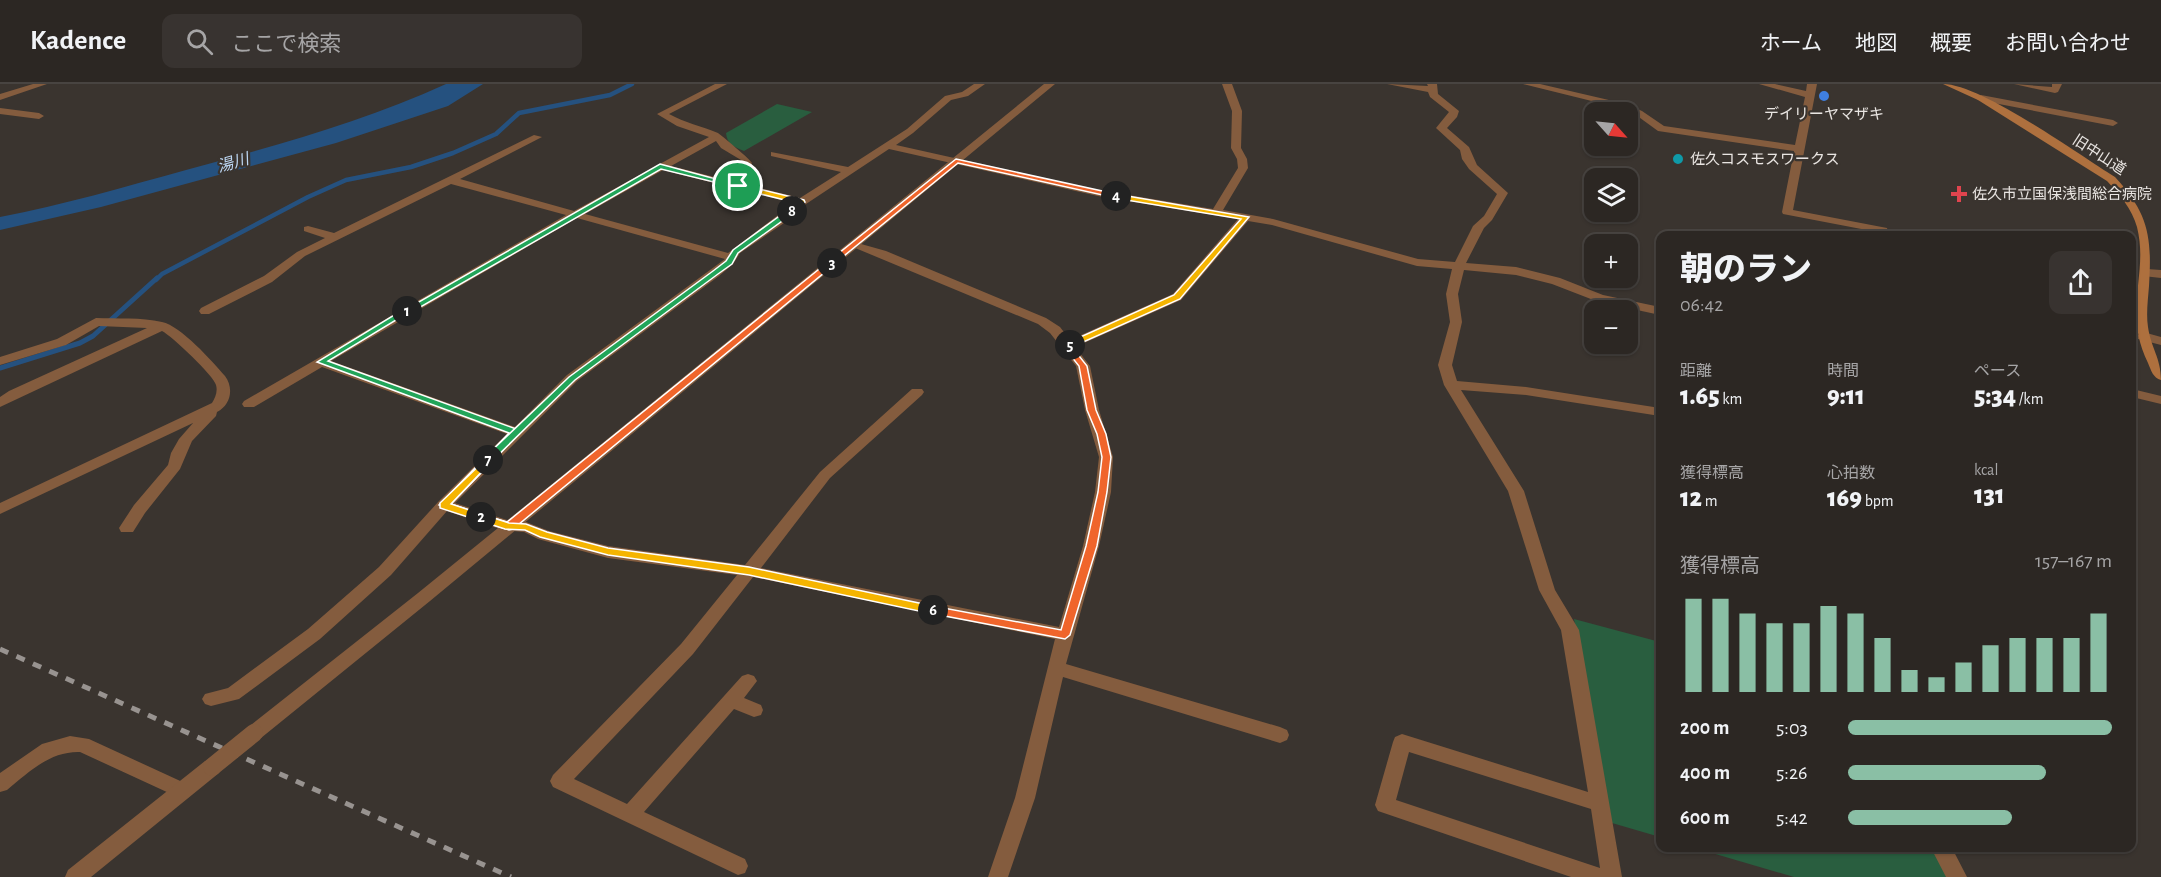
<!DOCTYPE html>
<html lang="ja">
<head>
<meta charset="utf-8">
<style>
  :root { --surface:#2c2723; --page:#383330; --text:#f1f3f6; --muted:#a6a5a6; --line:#484441; --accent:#8abfa5 }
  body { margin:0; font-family:"Alegreya Sans","Noto Sans JP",sans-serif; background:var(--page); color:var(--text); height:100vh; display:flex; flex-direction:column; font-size:22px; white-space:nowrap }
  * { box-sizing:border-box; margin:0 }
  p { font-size:20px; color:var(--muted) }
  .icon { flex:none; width:33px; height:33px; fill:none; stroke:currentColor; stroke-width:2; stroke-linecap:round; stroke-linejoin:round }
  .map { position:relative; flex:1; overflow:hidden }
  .panel { position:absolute; left:1656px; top:147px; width:480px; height:621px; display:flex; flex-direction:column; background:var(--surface); border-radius:12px; box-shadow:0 2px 4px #0004,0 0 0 2px var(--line) }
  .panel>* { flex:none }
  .needle { width:39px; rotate:117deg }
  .tools { position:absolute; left:1584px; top:18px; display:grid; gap:12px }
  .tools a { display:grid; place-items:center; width:54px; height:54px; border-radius:12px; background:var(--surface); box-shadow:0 2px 4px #0004,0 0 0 2px var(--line); font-size:30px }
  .pin { position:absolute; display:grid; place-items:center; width:51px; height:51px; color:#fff; margin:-26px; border:3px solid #fff; border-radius:50%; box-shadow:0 2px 6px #0007 }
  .km { position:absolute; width:30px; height:30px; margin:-15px; border-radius:50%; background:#222; color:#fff; font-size:16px; line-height:30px; text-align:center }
  .round { display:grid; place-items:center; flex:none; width:63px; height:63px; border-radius:12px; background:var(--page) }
  .head { display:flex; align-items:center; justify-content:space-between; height:102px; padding:0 24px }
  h1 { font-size:33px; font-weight:800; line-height:45px }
  .stats { display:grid; grid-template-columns:repeat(3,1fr); gap:9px; height:102px; padding:6px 24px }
  .stats div { display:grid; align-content:center }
  .stats b { font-size:26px; font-weight:800 }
  .stats small { font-size:16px; font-weight:400 }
  .stats p { font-size:16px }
  .chart { height:168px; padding:12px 24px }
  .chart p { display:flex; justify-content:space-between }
  .chart svg { width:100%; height:108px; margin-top:6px; stroke:var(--accent); stroke-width:6 }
  ul { padding:0 24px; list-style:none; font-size:20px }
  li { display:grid; grid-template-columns:96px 72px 1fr; align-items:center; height:45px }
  li i { height:15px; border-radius:8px; background:var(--accent) }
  header { display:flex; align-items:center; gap:36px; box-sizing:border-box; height:84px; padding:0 30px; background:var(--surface); border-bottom:2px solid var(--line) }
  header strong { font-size:28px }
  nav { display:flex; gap:33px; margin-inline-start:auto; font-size:21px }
  .search { width:420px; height:54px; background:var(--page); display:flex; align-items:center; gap:15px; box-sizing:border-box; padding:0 21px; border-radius:12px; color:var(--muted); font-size:22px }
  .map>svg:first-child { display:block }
  .green { fill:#295e3f }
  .water { fill:#25517f }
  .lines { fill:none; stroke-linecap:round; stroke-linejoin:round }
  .stream-far1 { stroke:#25517f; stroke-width:4.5 }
  .stream { stroke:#25517f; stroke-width:5 }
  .minor { fill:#845c3e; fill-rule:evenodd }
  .tertiary { fill:#845c3e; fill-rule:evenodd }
  .secondary { fill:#ae703e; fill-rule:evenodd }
  .rail { stroke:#989390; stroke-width:5; stroke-dasharray:9 9; stroke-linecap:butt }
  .tertiary-bridge { stroke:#845c3e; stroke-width:18 }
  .split-1 { fill:#22a559; stroke:#fff; stroke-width:1.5 }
  .split-2 { fill:#22a559; stroke:#fff; stroke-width:1.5 }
  .split-3 { fill:#f0652b; stroke:#fff; stroke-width:1.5 }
  .split-4 { fill:#f0652b; stroke:#fff; stroke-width:1.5 }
  .split-5 { fill:#f5b400; stroke:#fff; stroke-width:1.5 }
  .split-6 { fill:#f0652b; stroke:#fff; stroke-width:1.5 }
  .split-7 { fill:#f5b400; stroke:#fff; stroke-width:1.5 }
  .split-8 { fill:#22a559; stroke:#fff; stroke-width:1.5 }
  .split-9 { fill:#f5b400; stroke:#fff; stroke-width:1.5 }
  .shop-dot { fill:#3f7fe0; stroke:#3a342f; stroke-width:2 }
  .culture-dot { fill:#0f9aa8; stroke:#3a342f; stroke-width:2 }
  .health-dot { fill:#e0444e; stroke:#3a342f; stroke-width:2 }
  .labels { text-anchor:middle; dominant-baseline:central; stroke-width:4.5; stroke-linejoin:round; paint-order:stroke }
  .far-poi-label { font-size:15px; fill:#e9e5e2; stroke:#3a342f; text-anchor:start }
  .far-street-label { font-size:15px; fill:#e9e5e2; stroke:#3a342f }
  .far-water-label { font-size:16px; font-style:italic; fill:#bdd7f3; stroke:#3a342f }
</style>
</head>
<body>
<header>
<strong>Kadence</strong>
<div class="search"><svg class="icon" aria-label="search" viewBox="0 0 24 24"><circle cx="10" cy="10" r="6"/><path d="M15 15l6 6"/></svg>ここで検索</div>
<nav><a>ホーム</a><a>地図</a><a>概要</a><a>お問い合わせ</a></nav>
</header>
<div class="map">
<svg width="2161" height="793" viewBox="0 0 2161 793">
  <rect width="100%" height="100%" fill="#3a342f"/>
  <path class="green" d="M777,20L812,28L744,67C734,63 727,60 726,49Z
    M1574,535L1660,558V753L1612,739Z
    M1695,764H1934L1950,793H1794Z"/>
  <path class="water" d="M446,0H483L448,22L336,59L101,123L0,146V133C63,121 124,103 186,86C274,62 363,38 446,0Z"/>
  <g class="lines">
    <path class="stream-far1" d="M156,196L162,190L308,113L346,96L411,83L453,69L496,50L519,29L610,11L632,0"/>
    <path class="stream" d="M0,284L80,259L93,252L157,194"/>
    <path class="minor" d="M33,0H47L0,16V10Z
      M715,0H727L669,30C685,39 701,42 718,49C721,51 751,76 752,79L744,100L800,114L841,88L771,72V68L848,83L907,45L945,12L962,8L974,0H985L968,12L951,16L913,49L896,61L1098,106L1213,125L1238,84L1237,75L1231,64L1232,27L1222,0H1232L1242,27L1241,64L1247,75L1248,84L1223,126L1273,135L1418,175L1455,178L1473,142L1484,132L1497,110L1469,85L1462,75L1460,66L1436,44L1449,28L1430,13L1428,8L1387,0L1428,2L1427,0H1437L1438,10L1459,27L1457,33L1447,44L1469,63L1477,81L1508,109L1492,136L1484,144L1466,179L1516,183L1560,194L1603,211L1660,223V231L1596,217L1552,200L1516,191L1464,186L1458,210L1462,238L1452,281L1457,297L1526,303L1660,324V332L1526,311L1461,306L1524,407L1555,506L1579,546L1622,793H1571L1378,727L1375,721L1393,658L1395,653L1402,650L1588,708L1561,546L1539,506L1508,407L1444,301L1438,281L1450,238L1446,210L1452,185L1417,182L1272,141L1248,137L1181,216L1075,263L1090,282L1099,326L1113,373L1111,408L1099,462L1066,580L1280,643L1287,646L1289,651L1287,656L1280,659L1063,593L1035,714L1008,793H988L1015,714L1055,555L753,493L693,570L574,695L627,720L742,592L748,590L754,592L757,597L744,614L761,621L763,626L761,631L754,633L734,625L644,728L745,775L748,782L745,789L738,791L553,703L550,697L553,691L681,560L737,491L608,474L538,455L524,448L503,446L447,427L391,491L320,555L239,615L211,622L205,620L202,615L205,610L228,604L308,545L379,483L439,417L507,350L322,283L254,323H244L242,320L244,317L566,131L451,100L305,172L272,198L209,230H201L199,227L201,224L264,192L297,168L325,154L304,147V143L308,142L334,149L534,51L542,53L460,95L574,127L709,53L677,42L657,30ZM716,57L721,64L741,76L734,98L671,82ZM889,65L1098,112L1238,135L1173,210L1070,256L1060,243L1046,234L886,167L854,158L848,161L1038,240L1050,249L1076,282L1085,326L1099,373L1095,408L1083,462L1059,543L761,484L830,394L922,311L924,308L922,305H912L820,388L745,481L608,462L549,447L526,438L510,437L455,419L577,297L719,192L733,180L740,169L787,137L806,120ZM663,86L794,119L728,169L585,130ZM577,134L725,175L567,291L515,343L331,277ZM1409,668L1591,725L1600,784L1396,716Z
      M1523,0H1540L1626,20L1642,27L1664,42L1795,61L1805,13L1759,0H1775L1806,7L1807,0H1817L1793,126L1887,144L1889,152H1877V148L1783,130L1782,128L1794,67L1658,47L1636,31L1620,24Z
      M2014,0L2052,3V0H2062L2058,8L2055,9Z
      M1981,11L2113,36L2118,39L2113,42L1978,16L1976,14Z
      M0,24L39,29L44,32L39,35L0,30Z
      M2147,185L2161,186V194L2143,192L2141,189Z
      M96,234C117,235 141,233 162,238C181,242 212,277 225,292C234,304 231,321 217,328L216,332L192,357L180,385L145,429L133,448H121L119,444L134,421L168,381L171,369L179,355L193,339L0,430V419L212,319C215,314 218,308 216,301C214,292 172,252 162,247L0,323V313L9,307L147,244L99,242L66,261L0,281V273L57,255Z
      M2143,248L2161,253V261L2138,255L2137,252Z
      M2132,305L2161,312V320L2132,313Z
      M70,652L89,655L189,701L192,707L189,713L182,715L80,668C50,667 29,688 7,706L0,708V689L42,660Z
      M1931,764H1952L1967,793H1946Z"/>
    <path class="tertiary" d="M1044,0H1055L430,517L261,654L254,657L247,654L245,649L247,644L418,509Z
      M212,675L219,677L222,683L219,689L91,793H65L68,786L205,677Z"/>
    <path class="secondary" d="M1943,0C1981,0 2078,70 2115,93C2149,130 2152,153 2149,202C2148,215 2146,230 2148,243C2151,264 2161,274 2161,296C2153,294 2151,286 2148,279C2122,226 2149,191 2137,143C2132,125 2120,111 2107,97L1978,16Z"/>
    <path class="rail" d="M0,565L511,793"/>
    <path class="tertiary-bridge" d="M212,683L254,649"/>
  </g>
  <path class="split-1" d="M660,80L742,102L738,104L661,85L410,229L403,227Z"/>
  <path class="split-2" d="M404,225L411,227L328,277L519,346V350L451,420L485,431V436H478L439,421L509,349L317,278Z"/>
  <path class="split-3" d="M829,177L836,179L513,445L509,446L478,436V431L481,430L507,438Z"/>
  <path class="split-4" d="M956,75L1116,110L1120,112L1116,114L958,79L834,180H829V177Z"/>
  <path class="split-5" d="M1116,110L1249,133L1180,215L1072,263H1067V259L1174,211L1241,135L1114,114Z"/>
  <path class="split-6" d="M1067,259H1072V263L1087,282L1096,326L1106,350L1111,373L1107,408L1097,462L1070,551L1065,555L929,529L927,526L933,522L1061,546L1086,462L1098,408L1102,373L1097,350L1087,326L1079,282L1063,262Z"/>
  <path class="split-7" d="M488,373L492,376L491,378L451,420L509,439L526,440L547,448L608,464L749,483L933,522L938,526L933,530L749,491L608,471L540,453L525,446L505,445L440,424V419Z"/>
  <path class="split-8" d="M789,125L796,127L738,169L732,180L718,190L575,296L491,378H484V374L569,293L713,187L726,177L733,166Z"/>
  <path class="split-9" d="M738,100L804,116L805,118L795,128H789V125L797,119L736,104Z"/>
  <circle class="shop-dot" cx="1824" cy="12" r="6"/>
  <circle class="culture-dot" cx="1678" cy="75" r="6"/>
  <path class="health-dot" d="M1956 101h6v6h6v6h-6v6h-6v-6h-6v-6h6z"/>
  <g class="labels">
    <g class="far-poi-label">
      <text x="1824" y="30" text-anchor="middle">デイリーヤマザキ</text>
      <text x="1690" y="75">佐久コスモスワークス</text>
      <text x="1972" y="110">佐久市立国保浅間総合病院</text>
    </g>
    <g class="far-street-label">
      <text transform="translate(2099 71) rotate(33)">旧中山道</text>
    </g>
    <g class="far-water-label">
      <text transform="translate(233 79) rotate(-16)">湯川</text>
    </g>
  </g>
</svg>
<div class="tools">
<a><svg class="needle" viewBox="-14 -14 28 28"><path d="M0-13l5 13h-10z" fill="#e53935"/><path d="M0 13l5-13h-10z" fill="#a6a5a6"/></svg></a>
<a><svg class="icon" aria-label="layers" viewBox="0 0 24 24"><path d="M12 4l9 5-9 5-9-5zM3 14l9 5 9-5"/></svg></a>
<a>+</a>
<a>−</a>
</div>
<div class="pin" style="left:738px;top:102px;background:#1e9e55"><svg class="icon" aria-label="arrive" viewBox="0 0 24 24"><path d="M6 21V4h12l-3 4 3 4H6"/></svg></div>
<b class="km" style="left:407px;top:227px">1</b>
<b class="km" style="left:481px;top:433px">2</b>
<b class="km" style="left:832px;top:179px">3</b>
<b class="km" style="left:1116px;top:112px">4</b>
<b class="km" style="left:1070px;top:261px">5</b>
<b class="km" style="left:933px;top:526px">6</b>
<b class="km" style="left:488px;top:376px">7</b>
<b class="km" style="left:792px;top:127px">8</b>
<section class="panel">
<div class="head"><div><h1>朝のラン</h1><p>06:42</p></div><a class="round"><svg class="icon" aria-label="share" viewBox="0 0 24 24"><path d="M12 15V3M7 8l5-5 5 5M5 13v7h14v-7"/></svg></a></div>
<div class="stats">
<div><p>距離</p><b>1.65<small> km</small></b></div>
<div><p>時間</p><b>9:11</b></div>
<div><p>ペース</p><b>5:34<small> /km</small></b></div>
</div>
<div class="stats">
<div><p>獲得標高</p><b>12<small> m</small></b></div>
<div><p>心拍数</p><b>169<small> bpm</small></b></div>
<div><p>kcal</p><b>131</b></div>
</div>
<div class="chart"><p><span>獲得標高</span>157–167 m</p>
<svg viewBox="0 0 160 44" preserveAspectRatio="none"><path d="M5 44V6M15 44V6M25 44V12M35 44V16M45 44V16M55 44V9M65 44V12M75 44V22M85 44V35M95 44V38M105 44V32M115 44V25M125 44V22M135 44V22M145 44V22M155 44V12"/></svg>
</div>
<ul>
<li><b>200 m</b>5:03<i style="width:100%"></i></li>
<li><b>400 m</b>5:26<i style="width:75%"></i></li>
<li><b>600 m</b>5:42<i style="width:62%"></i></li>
</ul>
</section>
</div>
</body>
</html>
